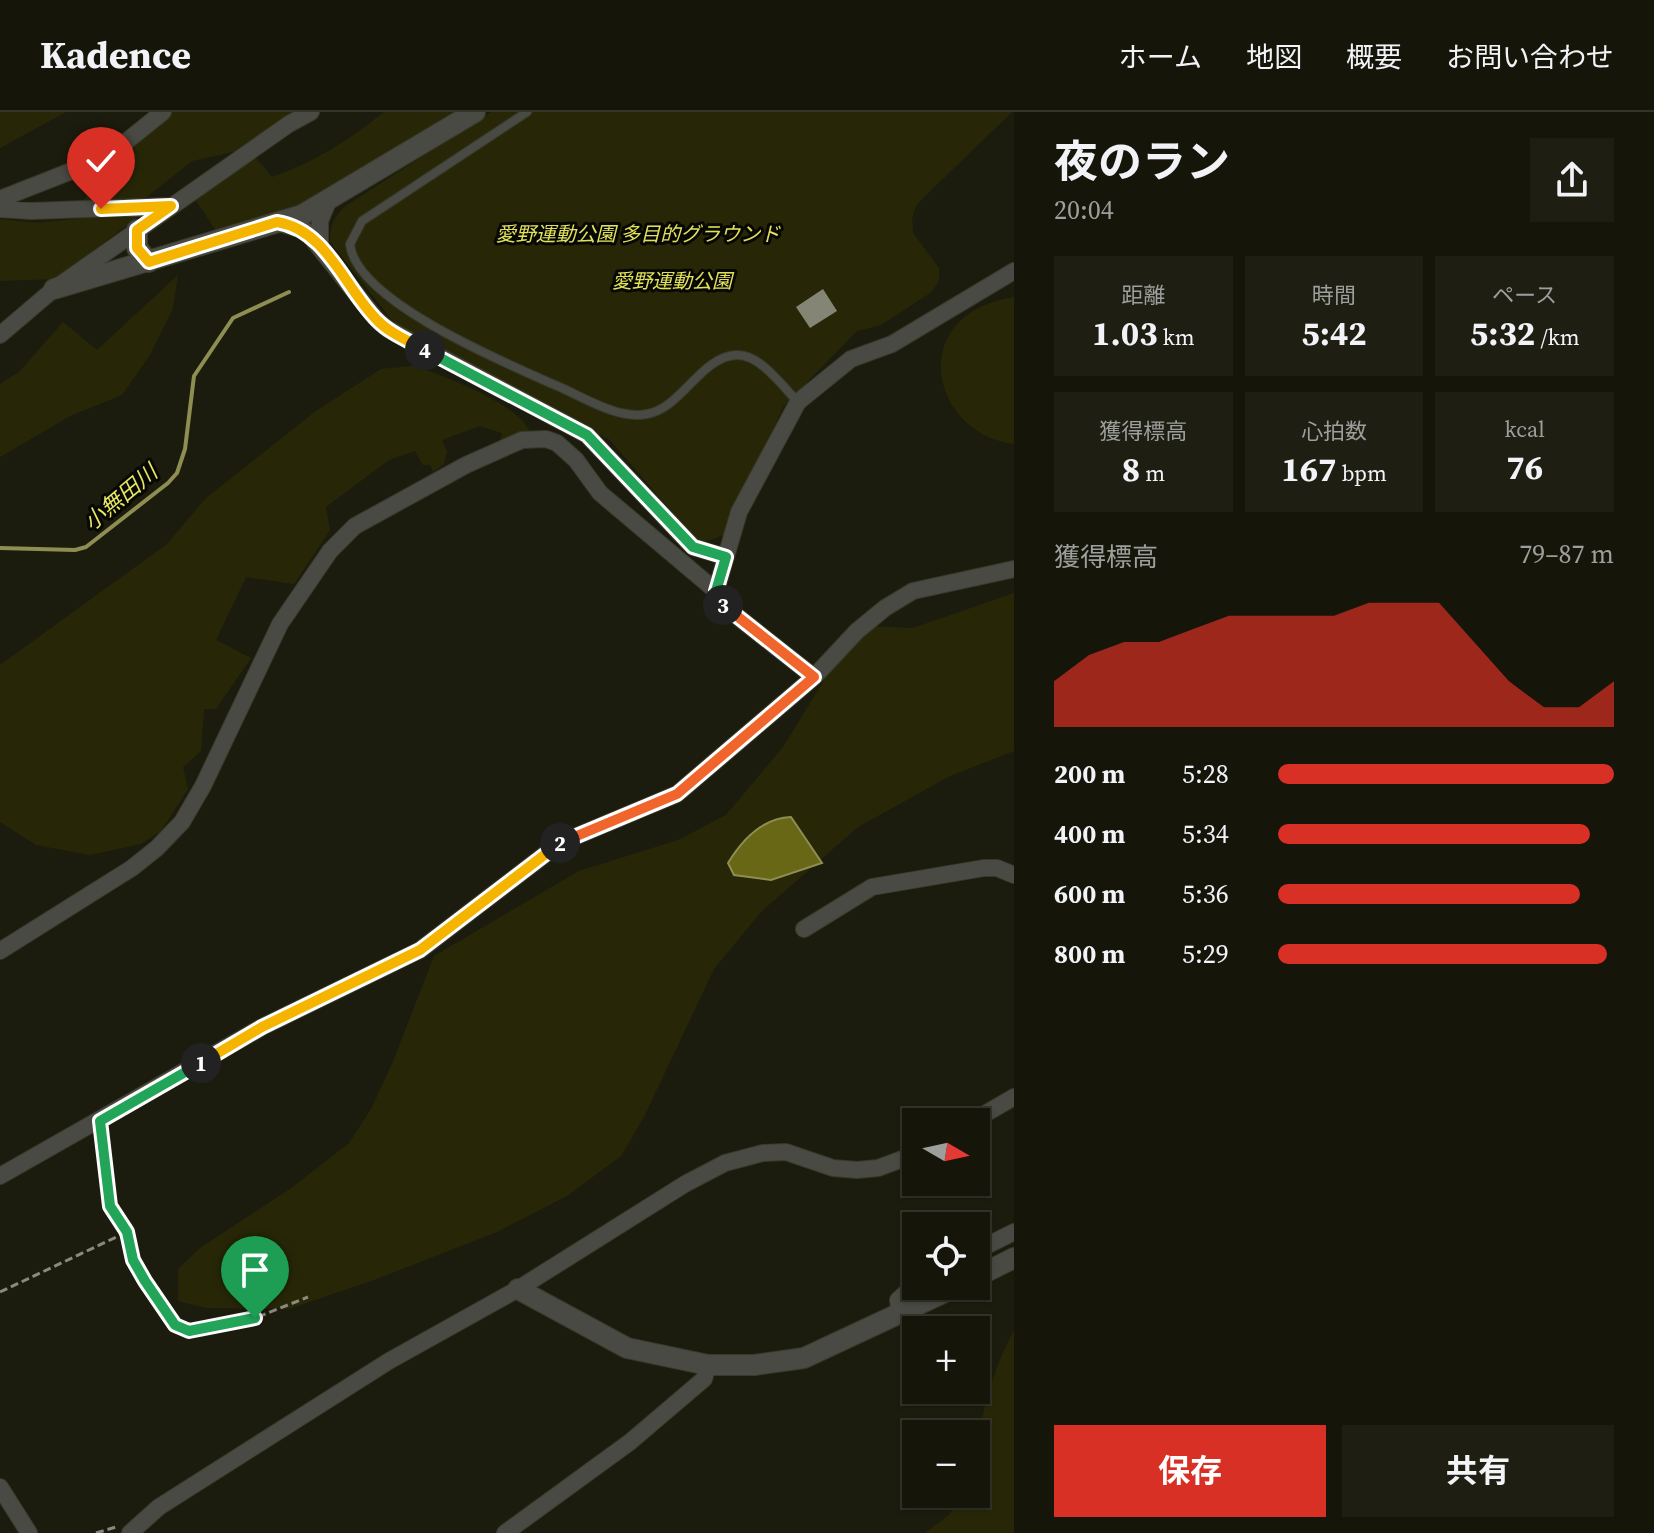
<!DOCTYPE html>
<html lang="ja">
<head>
<meta charset="utf-8">
<style>
  :root { --surface:#15150a; --page:#1e1e13; --text:#f1f3f6; --muted:#9d9f9c; --line:#34342b; --accent:#d93025 }
  body { margin:0; font-family:"Source Serif 4","Noto Sans JP",serif; background:var(--page); color:var(--text); height:100vh; display:flex; flex-direction:column; font-size:30px; white-space:nowrap }
  * { box-sizing:border-box; margin:0 }
  p { font-size:26px; color:var(--muted) }
  .icon { flex:none; width:44px; height:44px; fill:none; stroke:currentColor; stroke-width:2; stroke-linecap:round; stroke-linejoin:round }
  .map { position:relative; flex:1; overflow:hidden }
  .drawer { display:flex; flex-direction:column; background:var(--surface); width:640px }
  .drawer>* { flex:none }
  .needle { width:52px; rotate:99deg }
  .fabs { position:absolute; left:902px; top:996px; display:grid; gap:16px }
  .fabs a { display:grid; place-items:center; width:88px; height:88px; border-radius:0px; background:var(--surface); box-shadow:0 2px 6px #0004,0 0 0 2px var(--line); font-size:40px }
  .pin { position:absolute; display:grid; place-items:center; width:68px; height:68px; color:#fff; margin:-82px -34px; border-radius:50% 50% 50% 0; rotate:-45deg; box-shadow:0 0 8px #0007 }
  .pin .icon { rotate:45deg }
  .km { position:absolute; width:40px; height:40px; margin:-20px; border-radius:50%; background:#222; color:#fff; font-size:22px; line-height:40px; text-align:center }
  .round { display:grid; place-items:center; flex:none; width:84px; height:84px; border-radius:0px; background:var(--page) }
  .head { display:flex; align-items:center; justify-content:space-between; height:136px; padding:0 40px }
  h1 { font-size:44px; font-weight:700; line-height:60px }
  .metrics { display:grid; grid-template-columns:repeat(3,1fr); gap:12px; height:136px; padding:8px 40px }
  .metrics div { display:grid; align-content:center; border-radius:0px; background:var(--page); text-align:center }
  .metrics b { font-size:34px; font-weight:700 }
  .metrics small { font-size:22px; font-weight:400 }
  .metrics p { font-size:22px }
  .chart { height:224px; padding:16px 40px }
  .chart p { display:flex; justify-content:space-between }
  .chart svg { width:100%; height:144px; margin-top:8px; fill:var(--accent); opacity:.7 }
  .action { display:flex; gap:16px; margin-top:auto; padding:16px 40px }
  .action a { flex:1; height:92px; border-radius:0px; background:var(--accent); color:#fff; font-size:32px; font-weight:700; line-height:92px; text-align:center }
  .action a+a { background:var(--page); color:var(--text) }
  ul { padding:0 40px; list-style:none; font-size:26px }
  li { display:grid; grid-template-columns:128px 96px 1fr; align-items:center; height:60px }
  li i { height:20px; border-radius:10px; background:var(--accent) }
  header { display:flex; align-items:center; gap:48px; box-sizing:border-box; height:112px; padding:0 40px; background:var(--surface); border-bottom:2px solid var(--line) }
  header strong { font-size:38px }
  nav { display:flex; gap:44px; margin-inline-start:auto; font-size:28px }
  main { display:flex; flex:1; min-height:0 }
  .map>svg:first-child { display:block }
  .green { fill:#272708 }
  .water { fill:#686716; stroke:#8e8e52; stroke-width:2 }
  .lines { fill:none; stroke-linecap:round; stroke-linejoin:round }
  .stream { stroke:#8e8e52; stroke-width:4 }
  .building { fill:#848574 }
  .service-casing { stroke:#39392b; stroke-width:10 }
  .minor-casing { stroke:#39392b; stroke-width:18 }
  .tertiary-casing { stroke:#39392b; stroke-width:22 }
  .path { stroke:#89897e; stroke-width:3; stroke-dasharray:8 4; stroke-linecap:butt }
  .service { stroke:#494a43; stroke-width:8 }
  .minor { stroke:#494a43; stroke-width:16 }
  .tertiary { stroke:#494a43; stroke-width:20 }
  .split-1-casing { stroke:#fff; stroke-width:16 }
  .split-2-casing { stroke:#fff; stroke-width:16 }
  .split-3-casing { stroke:#fff; stroke-width:16 }
  .split-4-casing { stroke:#fff; stroke-width:16 }
  .split-5-casing { stroke:#fff; stroke-width:16 }
  .split-1 { stroke:#22a559; stroke-width:10 }
  .split-2 { stroke:#f5b400; stroke-width:10 }
  .split-3 { stroke:#f0652b; stroke-width:10 }
  .split-4 { stroke:#22a559; stroke-width:10 }
  .split-5 { stroke:#f5b400; stroke-width:10 }
  .labels { text-anchor:middle; dominant-baseline:central; stroke-width:6; stroke-linejoin:round; paint-order:stroke }
  .park-label { font-size:20px; font-style:italic; fill:#e2e15c; stroke:#070703 }
  .water-label { font-size:22px; font-style:italic; fill:#e7e762; stroke:#070703 }
</style>
</head>
<body>
<header>
<strong>Kadence</strong>
<nav><a>ホーム</a><a>地図</a><a>概要</a><a>お問い合わせ</a></nav>
</header>
<main>
<div class="map">
<svg width="1014" height="1421" viewBox="0 0 1014 1421">
  <rect width="100%" height="100%" fill="#1c1c0e"/>
  <path class="green" d="M0,0H66L0,36Z
    M171,0H303L247,37L192,49L148,84L138,105L55,167L0,169V107L37,111L95,105L94,92L81,91L121,40Z
    M384,0H462L321,88L219,123L195,87L256,46L272,65C315,50 349,28 384,0Z
    M491,0H1012L917,92L912,106L913,121L939,156V168L932,180L881,213L857,219L783,295L724,423L705,430L696,428L610,328L395,212L330,130C330,113 334,104 347,93Z
    M178,163L173,196L150,243L122,283L70,304L0,345V272L19,260L63,210L97,238Z
    M1014,185V332C930,322 904,202 1014,185Z
    M414,254C442,263 525,294 531,323L500,332L502,321L480,314L442,328L447,339L444,352L433,360L430,353H423L415,339L389,348L326,395L330,418L294,472L246,465L216,528L251,546L216,597H204L201,639L183,655L188,677L161,719L141,732L90,743L36,733L0,710V553L167,432L206,386L316,299L381,257Z
    M1014,481V639L950,664L858,715L761,800L714,857L644,1005L621,1044L567,1084L497,1120L374,1168L289,1197L206,1196L178,1189V1157L200,1136L290,1077L349,1031L371,997L392,952L434,844L579,759L678,728L726,703L783,635L842,539L868,514L913,516Z
    M1014,1218V1421H925L949,1403L961,1382H976C976,1319 985,1274 1014,1218Z"/>
  <path class="water" d="M791,705L822,751L771,768L734,763L728,751C742,728 763,706 791,705Z"/>
  <g class="lines">
    <path class="stream" d="M0,436L75,438L86,435L168,371L177,361L185,337L194,264L233,206L289,180"/>
  </g>
  <path class="building" d="M823,177L837,199L810,216L796,195Z"/>
  <g class="lines">
    <g class="service-casing">
      <path id="service" d="M527,0L362,109L350,132C355,189 508,252 555,273C582,284 617,308 647,302C682,296 701,244 737,243C760,242 783,275 798,290"/>
    </g>
    <g class="minor-casing">
      <path id="minor" d="M0,87L107,45L163,0
        M0,97L31,99L170,94
        M279,111L306,119L377,208L388,217L587,323L693,435L726,445
        M320,134V109L329,87
        M0,223L54,177L289,12L311,0
        M716,479L739,400L798,290L851,247L892,232L1014,159
        M804,817L872,775L984,756H997L1014,763
        M0,839L132,756L157,736L182,710L203,674L280,512L330,439L355,414L466,353L522,328L546,327L557,331L576,348L600,381L716,479L723,493L814,565
        M971,1010L1014,985
        M0,1064L262,915L420,838L560,731L677,682L814,565L857,519L885,496L913,479L1014,457
        M976,1139L1014,1120
        M900,1203L898,1188L916,1172
        M0,1375L29,1421
        M130,1421L159,1395L389,1249L518,1177L685,1072L725,1051L763,1041L786,1040L833,1056L857,1058L878,1056L916,1042
        M505,1421L630,1330L704,1267L708,1253"/>
    </g>
    <g class="tertiary-casing">
      <path id="tertiary" d="M137,118V136L149,150
        M54,177L302,103L475,0
        M976,1165L1014,1146
        M518,1177L627,1236L708,1253H754L804,1246L958,1174"/>
    </g>
    <path class="path" d="M127,1120C134,1151 155,1199 181,1218L255,1206L308,1185
      M0,1180L127,1120L110,1094L102,1023
      M96,1421L116,1415"/>
    <use href="#service" class="service"/>
    <use href="#minor" class="minor"/>
    <use href="#tertiary" class="tertiary"/>
  </g>
  <g class="lines">
    <g class="split-1-casing">
      <path id="split-1" d="M201,951L100,1009L110,1094L127,1120L133,1148L145,1169L175,1213L189,1219L255,1206"/>
    </g>
    <g class="split-2-casing">
      <path id="split-2" d="M201,951L262,915L420,838L560,731"/>
    </g>
    <g class="split-3-casing">
      <path id="split-3" d="M560,731L677,682L814,565L723,493"/>
    </g>
    <g class="split-4-casing">
      <path id="split-4" d="M425,238L587,323L693,435L726,445L716,479L723,493"/>
    </g>
    <g class="split-5-casing">
      <path id="split-5" d="M101,97L171,94L137,118V136L149,150L277,110C327,118 344,175 377,208C389,221 409,229 425,238"/>
    </g>
    <use href="#split-1" class="split-1"/>
    <use href="#split-2" class="split-2"/>
    <use href="#split-3" class="split-3"/>
    <use href="#split-4" class="split-4"/>
    <use href="#split-5" class="split-5"/>
  </g>
  <g class="labels">
    <g class="park-label">
      <text x="638" y="122">愛野運動公園 多目的グラウンド</text>
      <text x="672" y="169">愛野運動公園</text>
    </g>
    <g class="water-label">
      <text transform="translate(120 385) rotate(-40)">小無田川</text>
    </g>
  </g>
</svg>
<div class="fabs">
<a><svg class="needle" viewBox="-14 -14 28 28"><path d="M0-13l5 13h-10z" fill="#e53935"/><path d="M0 13l5-13h-10z" fill="#9d9f9c"/></svg></a>
<a><svg class="icon" aria-label="locate" viewBox="0 0 24 24"><circle cx="12" cy="12" r="6"/><path d="M12 2v4M12 18v4M2 12h4M18 12h4"/></svg></a>
<a>+</a>
<a>−</a>
</div>
<div class="pin" style="left:255px;top:1206px;background:#1e9e55"><svg class="icon" aria-label="arrive" viewBox="0 0 24 24"><path d="M6 21V4h12l-3 4 3 4H6"/></svg></div>
<div class="pin" style="left:101px;top:97px;background:#d93025"><svg class="icon" aria-label="check" viewBox="0 0 24 24"><path d="M5 12l5 5 9-10"/></svg></div>
<b class="km" style="left:201px;top:951px">1</b>
<b class="km" style="left:560px;top:731px">2</b>
<b class="km" style="left:723px;top:493px">3</b>
<b class="km" style="left:425px;top:238px">4</b>
</div>
<section class="drawer">
<div class="head"><div><h1>夜のラン</h1><p>20:04</p></div><a class="round"><svg class="icon" aria-label="share" viewBox="0 0 24 24"><path d="M12 15V3M7 8l5-5 5 5M5 13v7h14v-7"/></svg></a></div>
<div class="metrics">
<div><p>距離</p><b>1.03<small> km</small></b></div>
<div><p>時間</p><b>5:42</b></div>
<div><p>ペース</p><b>5:32<small> /km</small></b></div>
</div>
<div class="metrics">
<div><p>獲得標高</p><b>8<small> m</small></b></div>
<div><p>心拍数</p><b>167<small> bpm</small></b></div>
<div><p>kcal</p><b>76</b></div>
</div>
<div class="chart"><p><span>獲得標高</span>79–87 m</p>
<svg viewBox="0 0 160 44" preserveAspectRatio="none"><path d="M0 44V30L10 22L20 18L30 18L40 14L50 10L60 10L70 10L80 10L90 6L100 6L110 6L120 18L130 30L140 38L150 38L160 30V44z"/></svg>
</div>
<ul>
<li><b>200 m</b>5:28<i style="width:100%"></i></li>
<li><b>400 m</b>5:34<i style="width:93%"></i></li>
<li><b>600 m</b>5:36<i style="width:90%"></i></li>
<li><b>800 m</b>5:29<i style="width:98%"></i></li>
</ul>
<div class="action"><a>保存</a><a>共有</a></div>
</section>
</main>
</body>
</html>
